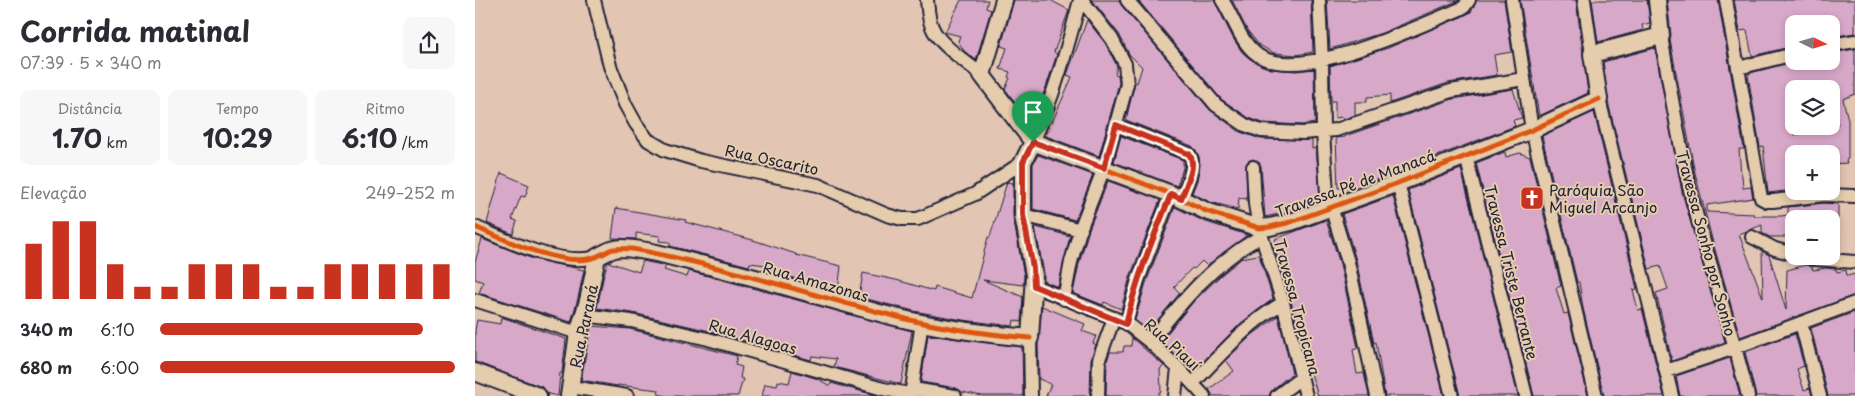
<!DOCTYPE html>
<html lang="pt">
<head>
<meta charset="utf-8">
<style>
  :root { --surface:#fff; --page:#f7f7f7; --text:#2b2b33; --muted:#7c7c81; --accent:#c8321e }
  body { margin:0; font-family:"Playpen Sans",sans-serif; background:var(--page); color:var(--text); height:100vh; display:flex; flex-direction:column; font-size:19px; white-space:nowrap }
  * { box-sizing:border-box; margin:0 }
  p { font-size:16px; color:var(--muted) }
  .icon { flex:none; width:28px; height:28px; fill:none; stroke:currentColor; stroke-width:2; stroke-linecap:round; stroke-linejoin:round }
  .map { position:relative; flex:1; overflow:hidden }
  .drawer { display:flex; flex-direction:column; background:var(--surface); width:475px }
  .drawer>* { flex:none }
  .needle { width:32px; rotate:95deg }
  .fabs { position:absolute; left:1310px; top:15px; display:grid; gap:10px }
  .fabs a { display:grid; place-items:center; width:55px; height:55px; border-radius:10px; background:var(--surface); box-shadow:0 2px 8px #0003; font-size:25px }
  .pin { position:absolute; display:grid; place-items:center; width:42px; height:42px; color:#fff; margin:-51px -21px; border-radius:50% 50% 50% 0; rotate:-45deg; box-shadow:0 0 5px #0007 }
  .pin .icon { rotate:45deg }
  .round { display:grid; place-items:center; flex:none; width:52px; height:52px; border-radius:10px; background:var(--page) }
  .head { display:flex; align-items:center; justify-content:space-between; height:85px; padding:0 20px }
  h1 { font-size:28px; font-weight:700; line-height:38px }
  .figures { display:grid; grid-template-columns:repeat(3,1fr); gap:8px; height:85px; padding:5px 20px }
  .figures div { display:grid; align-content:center; border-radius:10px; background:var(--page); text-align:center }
  .figures b { font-size:25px; font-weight:700 }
  .figures small { font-size:14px; font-weight:400 }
  .figures p { font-size:14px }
  .chart { height:140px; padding:10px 20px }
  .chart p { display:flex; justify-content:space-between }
  .chart svg { width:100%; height:90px; margin-top:5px; stroke:var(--accent); stroke-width:6 }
  ul { padding:0 20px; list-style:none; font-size:16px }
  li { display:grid; grid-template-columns:80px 60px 1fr; align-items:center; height:38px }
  li i { height:12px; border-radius:6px; background:var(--accent) }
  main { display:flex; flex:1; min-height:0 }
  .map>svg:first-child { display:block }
  .building { fill:#d8a8c9; stroke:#22223b; fill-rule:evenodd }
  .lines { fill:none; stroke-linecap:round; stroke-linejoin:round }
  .street-casing { stroke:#22223b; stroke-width:16 }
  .secondary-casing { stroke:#22223b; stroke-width:20 }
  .street { stroke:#e4ccac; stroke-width:12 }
  .secondary { stroke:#e4ccac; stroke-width:16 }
  .cycleway-casing { stroke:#e4ccac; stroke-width:8 }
  .cycleway { stroke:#de560e; stroke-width:5 }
  .route-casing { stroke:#fff; stroke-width:10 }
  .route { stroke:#c8321e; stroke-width:6 }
  .labels { text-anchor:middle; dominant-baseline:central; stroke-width:4; stroke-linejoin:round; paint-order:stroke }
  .street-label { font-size:15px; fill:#22223b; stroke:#e4ccac }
  .poi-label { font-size:15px; fill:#22223b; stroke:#e4ccac; text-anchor:start }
</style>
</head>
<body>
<main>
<section class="drawer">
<div class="head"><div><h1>Corrida matinal</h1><p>07:39 · 5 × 340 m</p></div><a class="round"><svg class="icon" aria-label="share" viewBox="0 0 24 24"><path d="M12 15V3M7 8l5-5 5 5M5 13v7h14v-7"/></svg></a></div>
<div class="figures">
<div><p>Distância</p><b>1.70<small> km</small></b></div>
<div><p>Tempo</p><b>10:29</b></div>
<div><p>Ritmo</p><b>6:10<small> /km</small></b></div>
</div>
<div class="chart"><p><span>Elevação</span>249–252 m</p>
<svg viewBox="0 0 160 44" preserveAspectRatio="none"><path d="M5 44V17M15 44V6M25 44V6M35 44V27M45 44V38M55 44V38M65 44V27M75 44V27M85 44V27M95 44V38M105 44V38M115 44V27M125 44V27M135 44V27M145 44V27M155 44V27"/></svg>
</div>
<ul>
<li><b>340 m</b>6:10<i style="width:89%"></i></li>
<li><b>680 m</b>6:00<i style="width:100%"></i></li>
</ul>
</section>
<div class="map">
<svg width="1380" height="396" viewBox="0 0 1380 396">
  <rect width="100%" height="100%" fill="#e2c5b2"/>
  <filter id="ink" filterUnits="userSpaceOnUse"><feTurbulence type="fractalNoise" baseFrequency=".02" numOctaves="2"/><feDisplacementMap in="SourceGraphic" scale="10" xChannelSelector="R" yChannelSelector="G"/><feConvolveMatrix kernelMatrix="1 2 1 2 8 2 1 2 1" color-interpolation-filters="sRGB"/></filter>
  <g filter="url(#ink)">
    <path class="building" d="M486,0H513L511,8L516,10L501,60L489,51L483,41L485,36L470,32Z
      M539,0H575L594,10L579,52L582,54L571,87L556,123L530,89L535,78L533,77L535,72L525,69L532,48L526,46Z
      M617,0H644L646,5L735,110L765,132L786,139L837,140V149L841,148L846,201L813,212L790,217L786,166L784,162L778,159L773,161L771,164L772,199L764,198L763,209L735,202L717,193L723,178L725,165L724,157L721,150L717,146L651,120L660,82L662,83L667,67L654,54L644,34Z
      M663,0H739L758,38L767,52L775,59L796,69L821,71L839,69L840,123L828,125L788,123L774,118L746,99Z
      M757,0H836L838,52L821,55L799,53L784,45L772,30Z
      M852,0H984L907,33L855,49Z
      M1002,0H1029L1037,52L1019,55L1022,75L973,83L915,103V95L892,97V102H880V115L869,119L868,117L860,118V101H856L855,66L913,48L986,17L996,12Z
      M1045,0H1101L1113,93L1064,116Z
      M1117,0H1172L1175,23L1167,25L1168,30L1123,42Z
      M1192,0H1243L1269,149H1264L1266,175H1267L1268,188L1276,187L1278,198L1232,205V212L1279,214L1280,216H1306L1313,215V207L1349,203L1363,204V219H1319L1318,237H1295L1287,233V225L1264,234L1288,298L1287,251L1294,255L1311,310L1312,270L1331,265L1337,267L1338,270L1351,268L1361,269L1362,272L1371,270L1372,276L1380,274V295L1265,337L1237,239L1219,169L1195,40L1196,35Z
      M1259,0H1380V33L1356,37V24H1319V46L1277,56L1272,30L1265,31Z
      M612,20L630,43L642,66L640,74L643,75L644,83L624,156L571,136L597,77L592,75Z
      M1180,48L1207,192L1250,342L1197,361L1181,293L1193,289L1185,266L1174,269L1133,102L1128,62Z
      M1380,49V94L1368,99L1373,120V159L1371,160L1372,163L1357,164L1356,154H1319V190L1293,193L1288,146L1285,147L1273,75L1275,73L1322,61H1356V53ZM1319,89H1356V97L1363,125L1319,135Z
      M1038,89L1047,118L1038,120L1040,126L882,187L863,188L861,138L870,137V136L978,99Z
      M1119,112L1162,289L1158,290L1163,310L1167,309L1189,396H1129L1108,308L1104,282H1102L1067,136Z
      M646,136L708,160V168L702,186L639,162Z
      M1030,152L1031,157L1045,153L1055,157L1086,286L1081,288L1089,314L1093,313L1113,396H1059L1001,163Z
      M563,155L618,175L600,220L558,209V164Z
      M986,169L1043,396H985L933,190Z
      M26,173L54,185L50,197L46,196L37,219L42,221L38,234L12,223Z
      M633,181L685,200L655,277L646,309L629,302L628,305L598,293L604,264L614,229Z
      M532,182L538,183V217L549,276L548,285L508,280L548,297L546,322L539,320L538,326L488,320L439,311L384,297L388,273L421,280L459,291L460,287L497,298L513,237H515Z
      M918,196L969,396H910L901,342L899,343L881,260L867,214Z
      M700,207L728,221L772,235L732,266L727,261L719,269L717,268L699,287L705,293L674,331L660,320L671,283Z
      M141,208L211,220L210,222L278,240L321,254V255L366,266L363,291L297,272L298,266L275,263L274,266L195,246V242L184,241L185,236L161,233V239L137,238Z
      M851,220L865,264L883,348L878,350L882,374L889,373L894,396H843L832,360L831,361L816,301L800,250L803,249L800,239Z
      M560,227L595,236L583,287L569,281V273Z
      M7,239L58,259L109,270L103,298L96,322L4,293L8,282L0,279V262Z
      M782,255H784L798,299L766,323L718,372L686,341L718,302L745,276L767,258Z
      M168,261L191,266L189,270L212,277L214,271L244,279L437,331L426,384L359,367L361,359L337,356L336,360L235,331L158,313L122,308L129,274L133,262L164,272Z
      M567,306L610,324L607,331L621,336L618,343L621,345L616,359L615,396H571L576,384L564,379L563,344Z
      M1380,312V396H1353L1336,328Z
      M803,316L817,373L797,390L794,396H738L734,389L759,371L751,360L777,335Z
      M26,317L91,339L87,373H85L83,396L73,394L67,387L0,362V330L2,320L25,324Z
      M116,326L155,329L262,356L260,365L267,367L265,378L268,379L263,396H192L183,394L184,390L143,385V386L106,380Z
      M1320,334L1329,366L1322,369L1329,390L1335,388L1337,396H1281L1270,352Z
      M453,335L547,347L548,396H507L487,392L481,388L446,382Z
      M657,338L689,366L685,369L686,392H684V396H631L632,361L635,352H648L649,346H656Z
      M1255,358L1265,396H1205L1201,376Z
      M317,371L343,379L355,386L356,383L403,396H287L290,384L302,386L303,381L314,383Z"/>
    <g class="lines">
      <g class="street-casing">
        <path id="street" d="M119,0L135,66L150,104L161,124L173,140L190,150L226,161L343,185L412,215L427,219H443L500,194L548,162
          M452,0C453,9 453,18 457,27C464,45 492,62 507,75
          M652,0L741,105L770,125L786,131L828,133L861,130L976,91L1049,79
          M747,0C758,16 764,39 779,52C817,88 941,27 983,10L989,7L994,0
          M844,0L847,61L848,132L852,194L873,262L902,396
          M1037,0L1057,130L1121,396
          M1109,0L1117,54
          M1251,0L1286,198L1292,201H1298L1349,195L1380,196
          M1186,36C1195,87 1203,139 1215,190C1232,259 1256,327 1273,396
          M1356,45L1380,41
          M1263,68L1319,54
          M1124,99L1197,396
          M641,125L714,154C723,165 710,187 706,199
          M558,142C579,96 592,49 605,0
          M991,156L1051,396
          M778,167L780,204L784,228L808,303L831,396
          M923,183L977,396
          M548,215L606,230
          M0,227C33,241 86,267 122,257
          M1277,237L1300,249L1319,254
          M1329,256L1340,259L1380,262
          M559,286L651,323L675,342L703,368L729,396
          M589,299L596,262L606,227L629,168L652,84L650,64L637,39L607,0
          M0,300L103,333
          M109,315L156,321L233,339L408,389L429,393L444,390L480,396
          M651,323L663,280L696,194
          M1326,323L1345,396
          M555,338L556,396
          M675,342C707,301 740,261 787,236
          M1191,371L1242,354L1380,303
          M718,383C746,355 773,322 808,303
          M96,387L152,396
          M436,396L447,322
          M623,396L624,359L639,318
          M700,396L703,368
          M802,396L826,378"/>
      </g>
      <g class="secondary-casing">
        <path id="secondary" d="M529,0L507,75L558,142
          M558,142L696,194L731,211L784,228L795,227L816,222L923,183L1057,130L1124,99L1117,54L1186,36L1182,0
          M0,372L63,396
          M94,396L103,333L113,301L122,257C130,253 137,248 147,248C171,249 197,257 221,263C288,278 353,300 420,317C464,328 509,334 555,338L559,275L548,215V162L558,142"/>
      </g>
      <use href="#street" class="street"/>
      <use href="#secondary" class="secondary"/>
      <g class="cycleway-casing">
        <path id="cycleway" d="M558,142L696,194L731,211L784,228L795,227L816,222L923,183L1057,130L1124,99
          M0,227C30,240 81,264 113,259C121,258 128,254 135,250C142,247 150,249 157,249C246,265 332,294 419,316C464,328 509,334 555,338"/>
      </g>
      <use href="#cycleway" class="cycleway"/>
    </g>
  </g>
  <g class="lines" filter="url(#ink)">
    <g class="route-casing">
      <path id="route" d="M641,125L714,154C723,165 710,187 706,199L696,194C679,236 661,279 651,324L559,286L558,268L548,215V162L558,142L629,168Z"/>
    </g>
    <use href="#route" class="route"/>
  </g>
  <defs>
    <g id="church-square" transform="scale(1.25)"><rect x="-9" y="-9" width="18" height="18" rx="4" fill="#c8321e" stroke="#e4ccac"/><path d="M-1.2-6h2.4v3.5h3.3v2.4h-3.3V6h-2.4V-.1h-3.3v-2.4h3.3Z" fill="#fff"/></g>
  </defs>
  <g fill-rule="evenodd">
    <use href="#church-square" x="1057" y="198"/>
  </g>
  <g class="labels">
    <g class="street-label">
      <text transform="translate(297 159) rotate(12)">Rua Oscarito</text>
      <text transform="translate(880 183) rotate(-20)">Travessa Pé de Manacá</text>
      <text transform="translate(1232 243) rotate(75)">Travessa Sonho por Sonho</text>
      <text transform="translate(1037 272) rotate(76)">Travessa Triste Berrante</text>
      <text transform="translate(341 281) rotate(16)">Rua Amazonas</text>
      <text transform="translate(823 307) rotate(75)">Travessa Tropicana</text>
      <text transform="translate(108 326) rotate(-78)">Rua Paraná</text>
      <text transform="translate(278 336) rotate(16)">Rua Alagoas</text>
      <text transform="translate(698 344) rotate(42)">Rua Piauí</text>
    </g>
    <g class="poi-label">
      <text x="1074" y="189">Paróquia São<tspan x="1074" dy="17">Miguel Arcanjo</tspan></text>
    </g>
  </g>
</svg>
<div class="fabs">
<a><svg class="needle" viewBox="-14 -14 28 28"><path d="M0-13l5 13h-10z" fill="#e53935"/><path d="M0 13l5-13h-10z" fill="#7c7c81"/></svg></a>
<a><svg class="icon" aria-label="layers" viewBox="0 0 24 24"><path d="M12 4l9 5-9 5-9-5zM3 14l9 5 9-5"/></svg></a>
<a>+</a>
<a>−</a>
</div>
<div class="pin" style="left:558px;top:142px;background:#1e9e55"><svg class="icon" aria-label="arrive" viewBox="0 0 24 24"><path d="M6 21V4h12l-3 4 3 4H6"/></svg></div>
</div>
</main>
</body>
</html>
